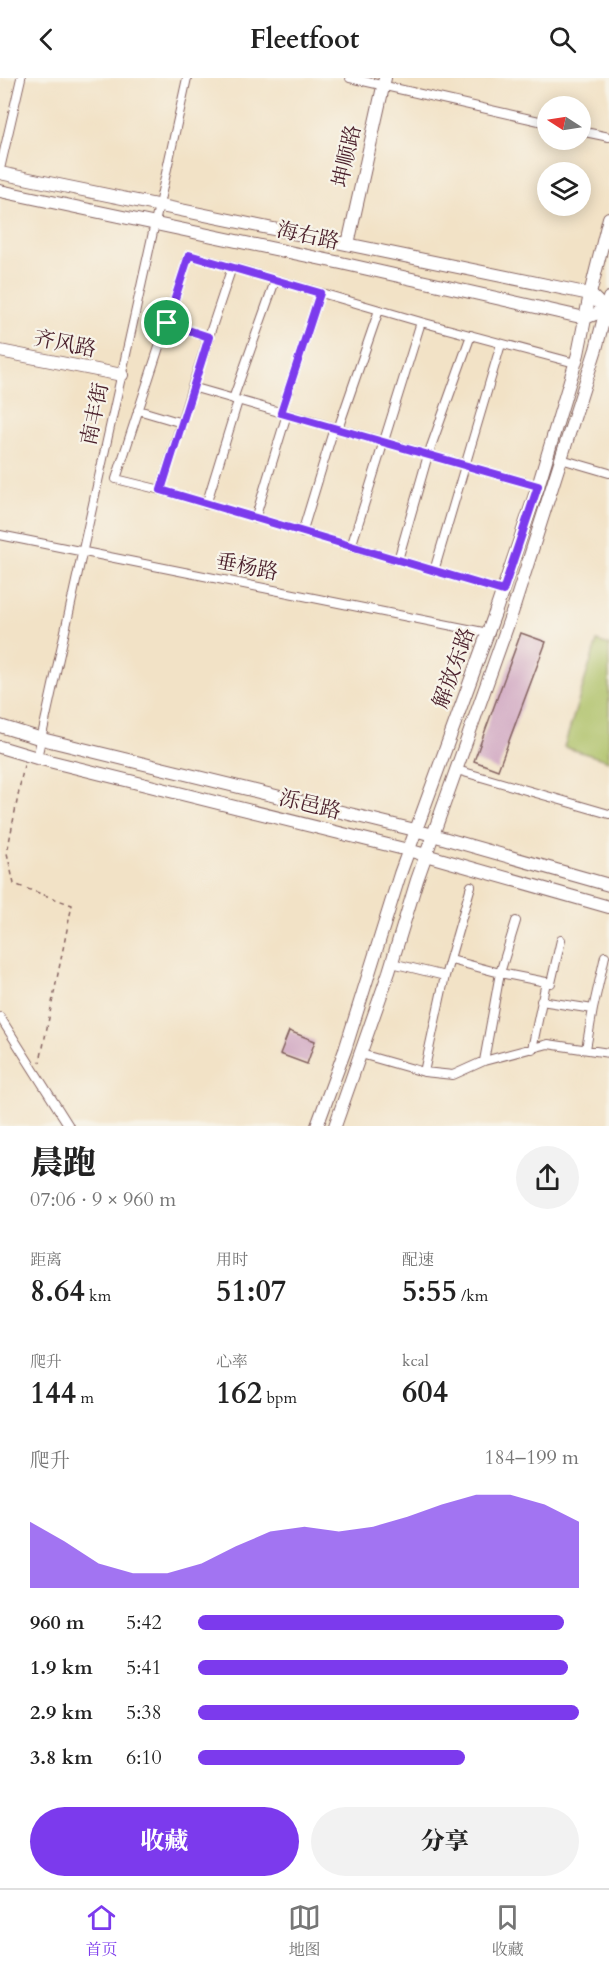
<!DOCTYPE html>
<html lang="zh">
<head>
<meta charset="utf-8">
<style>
  :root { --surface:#fff; --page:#f2f2f2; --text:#222; --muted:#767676; --line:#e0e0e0; --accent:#7c3aed }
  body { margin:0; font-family:Cardo,"Noto Serif SC",serif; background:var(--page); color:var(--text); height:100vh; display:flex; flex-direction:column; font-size:22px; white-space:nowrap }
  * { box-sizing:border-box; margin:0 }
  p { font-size:20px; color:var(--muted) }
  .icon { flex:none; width:33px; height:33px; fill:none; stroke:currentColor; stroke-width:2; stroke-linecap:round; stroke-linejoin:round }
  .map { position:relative; height:1048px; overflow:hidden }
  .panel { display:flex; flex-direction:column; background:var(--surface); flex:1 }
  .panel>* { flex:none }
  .needle { width:39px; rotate:282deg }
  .buttons { position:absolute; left:537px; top:18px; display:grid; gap:12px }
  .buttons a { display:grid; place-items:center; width:54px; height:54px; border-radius:50%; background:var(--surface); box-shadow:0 3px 15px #0003; font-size:30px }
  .pin { position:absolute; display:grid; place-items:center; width:51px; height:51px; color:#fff; margin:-26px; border:3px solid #fff; border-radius:50%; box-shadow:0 2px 6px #0007 }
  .round { display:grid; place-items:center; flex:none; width:63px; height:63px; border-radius:32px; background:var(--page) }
  .overview { display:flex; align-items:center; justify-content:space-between; height:102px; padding:0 30px }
  h1 { font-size:33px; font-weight:800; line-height:45px }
  .figures { display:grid; grid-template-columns:repeat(3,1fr); gap:9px; height:102px; padding:6px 30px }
  .figures div { display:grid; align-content:center }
  .figures b { font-size:30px; font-weight:800 }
  .figures small { font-size:16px; font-weight:400 }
  .figures p { font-size:16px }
  .chart { height:168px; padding:12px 30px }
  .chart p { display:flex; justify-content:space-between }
  .chart svg { width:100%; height:108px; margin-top:6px; fill:var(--accent); opacity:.7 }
  .cta { display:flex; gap:12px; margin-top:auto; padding:12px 30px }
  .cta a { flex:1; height:69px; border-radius:36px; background:var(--accent); color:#fff; font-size:24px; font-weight:800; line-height:69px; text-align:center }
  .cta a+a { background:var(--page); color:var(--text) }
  ul { padding:0 30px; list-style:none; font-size:20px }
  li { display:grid; grid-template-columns:96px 72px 1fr; align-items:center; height:45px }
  li i { height:15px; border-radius:8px; background:var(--accent) }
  header { display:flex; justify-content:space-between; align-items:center; height:78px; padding:0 30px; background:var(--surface); font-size:27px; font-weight:800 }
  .tabs { display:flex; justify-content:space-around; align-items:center; height:84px; border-top:2px solid var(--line); background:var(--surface); font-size:16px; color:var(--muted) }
  .tabs a { display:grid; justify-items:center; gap:3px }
  .tabs .selected { color:var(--accent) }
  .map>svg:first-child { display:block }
  .green { fill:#abbf64; stroke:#7a6f48; stroke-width:1.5 }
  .building { fill:#cc9fbe }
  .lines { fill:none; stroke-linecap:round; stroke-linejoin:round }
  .street-casing { stroke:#856361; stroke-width:10 }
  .secondary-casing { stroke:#856361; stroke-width:14 }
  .primary-casing { stroke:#856361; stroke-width:14 }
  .path { stroke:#856361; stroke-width:1.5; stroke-dasharray:4.5 4.5; stroke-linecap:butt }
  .street { stroke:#fff; stroke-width:8 }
  .secondary { stroke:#fff; stroke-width:12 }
  .primary { stroke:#fff; stroke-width:12 }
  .route-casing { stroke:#fff; stroke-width:12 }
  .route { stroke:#7c3aed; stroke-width:8 }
  .labels { text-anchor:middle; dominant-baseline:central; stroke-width:4.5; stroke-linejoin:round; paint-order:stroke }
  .street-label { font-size:21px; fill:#4a1f2b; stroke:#f7f3e8 }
</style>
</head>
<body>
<header><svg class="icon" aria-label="back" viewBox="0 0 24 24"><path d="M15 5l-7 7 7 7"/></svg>Fleetfoot<svg class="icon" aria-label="search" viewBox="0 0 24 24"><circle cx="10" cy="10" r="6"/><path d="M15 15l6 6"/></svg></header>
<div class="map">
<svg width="609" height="1048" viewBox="0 0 609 1048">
  <rect width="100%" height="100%" fill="#f7f3e8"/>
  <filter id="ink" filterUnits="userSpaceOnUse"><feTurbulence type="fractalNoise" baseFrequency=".0167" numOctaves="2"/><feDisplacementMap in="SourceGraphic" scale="12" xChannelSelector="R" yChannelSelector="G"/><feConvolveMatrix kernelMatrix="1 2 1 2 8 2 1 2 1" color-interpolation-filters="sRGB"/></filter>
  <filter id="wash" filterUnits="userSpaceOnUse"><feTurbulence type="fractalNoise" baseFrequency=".008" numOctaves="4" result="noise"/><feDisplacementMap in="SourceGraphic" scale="24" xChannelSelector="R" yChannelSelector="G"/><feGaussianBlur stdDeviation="1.35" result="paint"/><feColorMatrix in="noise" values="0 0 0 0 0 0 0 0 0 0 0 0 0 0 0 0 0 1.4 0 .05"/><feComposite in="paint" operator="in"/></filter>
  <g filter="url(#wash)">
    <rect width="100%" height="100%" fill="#f2e2c6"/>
    <path class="green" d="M597,563L609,567V683L564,669Z"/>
    <g id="blocks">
      <path class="building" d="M521,555L546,564L498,692L474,683Z
        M289,953L315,963L307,986L280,976Z"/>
    </g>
  </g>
  <g filter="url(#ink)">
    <use href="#blocks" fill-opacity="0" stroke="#856361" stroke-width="1.5"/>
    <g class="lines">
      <g class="street-casing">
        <path id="street" d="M350,0L548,45
          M580,53L609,59
          M0,91L21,0
          M232,189L421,244L575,285
          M167,245L209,259
          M192,309L161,412L116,401L189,177L232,189L192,309L538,408
          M233,321L275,203
          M138,332L182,345
          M281,335L320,215
          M338,351L379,232
          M561,381L609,395
          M161,412L503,513
          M206,427L238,323
          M255,441L287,336
          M302,455L334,350
          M0,457L488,555
          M351,469L421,244
          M398,482L428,377L471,257
          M434,493L501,266
          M37,680L187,0
          M457,692L609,736
          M451,882L500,895L516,843
          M392,885L445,898L471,808
          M546,904L551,905L561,862
          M541,923L593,931L605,878
          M0,939L69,1048
          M586,971L593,931
          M361,976L424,994L453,997L484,983L548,966L609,975
          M484,983L500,895L546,904L532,971
          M424,994L445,898"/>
      </g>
      <g class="secondary-casing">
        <path id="secondary" d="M0,95L590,216L606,232L609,234
          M0,113L341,185L585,240L606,232
          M348,166L385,0
          M0,273L122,297"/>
      </g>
      <g class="primary-casing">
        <path id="primary" d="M0,648L42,661L415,752L609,807
          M0,669L37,680L408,772L609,829
          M317,1048L345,972L400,796L495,535L539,405L578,276L590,216L609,140
          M335,1048L389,894L417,802L512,535L596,271L609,220"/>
      </g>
      <path class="path" d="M24,687L7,775L14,806L72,827L40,984"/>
      <use href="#street" class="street"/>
      <use href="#secondary" class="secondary"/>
      <use href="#primary" class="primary"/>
    </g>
  </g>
  <g class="lines" filter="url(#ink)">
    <g class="route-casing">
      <path id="route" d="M189,177L320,215L281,335L538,408L503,513L161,412L209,259L167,245Z"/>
    </g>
    <use href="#route" class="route"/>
  </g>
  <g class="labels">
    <g class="street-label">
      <text transform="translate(347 78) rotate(-77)">坤顺路</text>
      <text transform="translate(308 158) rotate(12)">海右路</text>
      <text transform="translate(65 266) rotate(11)">齐风路</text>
      <text transform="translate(95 336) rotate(-78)">南丰街</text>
      <text transform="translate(247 489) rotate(11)">垂杨路</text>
      <text transform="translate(454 590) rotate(-70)">解放东路</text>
      <text transform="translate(310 727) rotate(14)">泺邑路</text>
    </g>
  </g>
</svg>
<div class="buttons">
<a><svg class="needle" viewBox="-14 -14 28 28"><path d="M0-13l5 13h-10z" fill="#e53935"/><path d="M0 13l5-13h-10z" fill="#767676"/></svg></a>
<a><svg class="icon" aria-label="layers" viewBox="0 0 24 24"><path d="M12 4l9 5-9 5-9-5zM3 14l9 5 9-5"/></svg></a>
</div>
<div class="pin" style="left:167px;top:245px;background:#1e9e55"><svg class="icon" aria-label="arrive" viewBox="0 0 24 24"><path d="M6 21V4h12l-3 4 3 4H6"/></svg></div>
</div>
<section class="panel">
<div class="overview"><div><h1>晨跑</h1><p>07:06 · 9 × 960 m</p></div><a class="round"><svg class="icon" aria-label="share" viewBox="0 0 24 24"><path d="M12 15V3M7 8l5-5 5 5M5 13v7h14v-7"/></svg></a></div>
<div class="figures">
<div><p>距离</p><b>8.64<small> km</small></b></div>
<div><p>用时</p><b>51:07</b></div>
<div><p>配速</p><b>5:55<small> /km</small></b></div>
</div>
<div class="figures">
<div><p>爬升</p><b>144<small> m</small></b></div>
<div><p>心率</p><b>162<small> bpm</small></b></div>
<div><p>kcal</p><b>604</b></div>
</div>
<div class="chart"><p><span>爬升</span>184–199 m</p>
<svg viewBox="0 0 160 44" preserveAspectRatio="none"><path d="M0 44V17L10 25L20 34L30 38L40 38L50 34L60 27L70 21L80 19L90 21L100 19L110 15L120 10L130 6L140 6L150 10L160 17V44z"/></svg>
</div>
<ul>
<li><b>960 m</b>5:42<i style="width:96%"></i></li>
<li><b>1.9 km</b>5:41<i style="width:97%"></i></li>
<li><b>2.9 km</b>5:38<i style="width:100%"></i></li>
<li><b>3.8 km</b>6:10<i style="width:70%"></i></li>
</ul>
<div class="cta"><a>收藏</a><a>分享</a></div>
</section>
<nav class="tabs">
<a class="selected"><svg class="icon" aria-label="home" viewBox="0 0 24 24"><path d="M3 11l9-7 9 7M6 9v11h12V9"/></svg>首页</a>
<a><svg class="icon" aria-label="map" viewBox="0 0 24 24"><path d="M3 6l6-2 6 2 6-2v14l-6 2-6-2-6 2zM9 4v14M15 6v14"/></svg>地图</a>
<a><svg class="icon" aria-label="saved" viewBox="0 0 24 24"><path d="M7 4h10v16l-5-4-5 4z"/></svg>收藏</a>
</nav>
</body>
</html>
